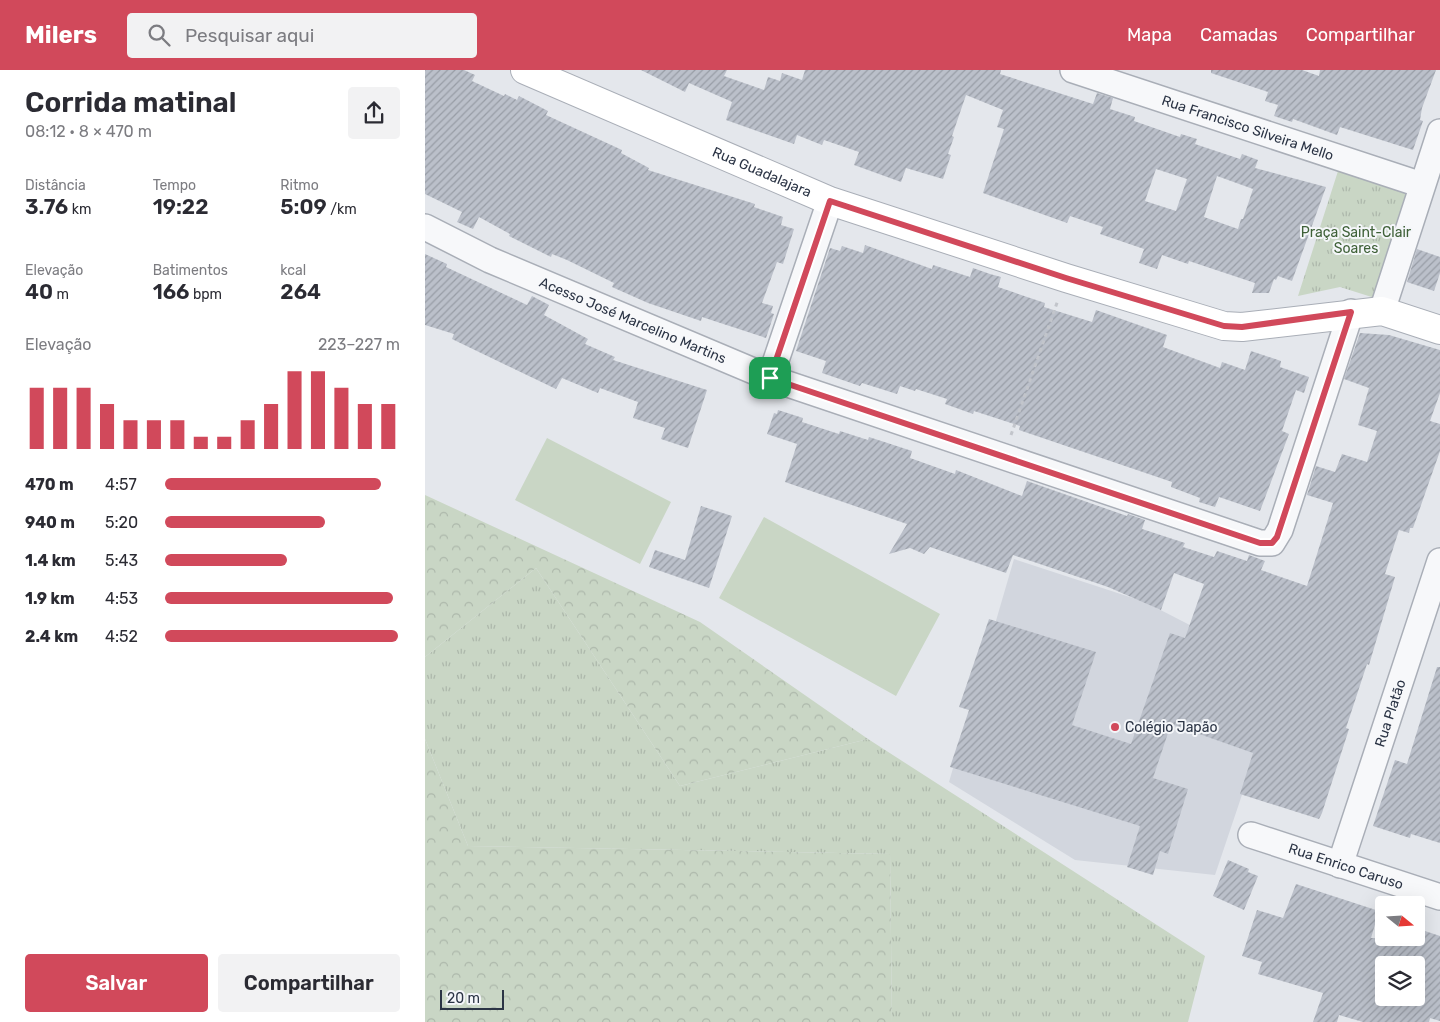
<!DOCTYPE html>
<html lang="pt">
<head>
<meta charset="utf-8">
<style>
  :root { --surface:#fff; --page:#f2f2f3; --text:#2b2b33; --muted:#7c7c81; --accent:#d1495b }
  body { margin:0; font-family:Rubik,sans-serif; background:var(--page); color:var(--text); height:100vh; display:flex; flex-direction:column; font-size:19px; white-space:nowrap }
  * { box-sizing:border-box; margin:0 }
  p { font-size:16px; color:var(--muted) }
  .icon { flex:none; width:28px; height:28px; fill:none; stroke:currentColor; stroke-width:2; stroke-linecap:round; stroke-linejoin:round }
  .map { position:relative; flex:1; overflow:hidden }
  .side { display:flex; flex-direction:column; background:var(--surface); width:425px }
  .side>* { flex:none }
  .needle { width:32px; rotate:108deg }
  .tools { position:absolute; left:950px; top:826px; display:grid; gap:10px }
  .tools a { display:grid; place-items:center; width:50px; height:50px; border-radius:5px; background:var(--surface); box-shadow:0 5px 20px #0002; font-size:25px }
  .scale { position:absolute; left:15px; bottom:12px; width:64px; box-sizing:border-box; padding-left:5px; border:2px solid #2b3445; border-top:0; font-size:14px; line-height:18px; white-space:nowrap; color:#2b3445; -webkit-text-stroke:4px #f4f6f9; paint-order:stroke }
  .pin { position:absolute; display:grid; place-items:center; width:42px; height:42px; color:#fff; margin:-21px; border-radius:10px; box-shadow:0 2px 8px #0006 }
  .round { display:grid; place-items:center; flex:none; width:52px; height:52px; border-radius:5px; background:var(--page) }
  .head { display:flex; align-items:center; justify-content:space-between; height:85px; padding:0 25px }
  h1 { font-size:28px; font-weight:600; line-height:38px }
  .metrics { display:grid; grid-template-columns:repeat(3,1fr); gap:8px; height:85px; padding:5px 25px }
  .metrics div { display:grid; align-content:center }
  .metrics b { font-size:21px; font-weight:600 }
  .metrics small { font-size:14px; font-weight:400 }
  .metrics p { font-size:14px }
  .chart { height:140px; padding:10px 25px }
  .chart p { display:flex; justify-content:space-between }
  .chart svg { width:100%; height:90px; margin-top:5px; stroke:var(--accent); stroke-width:6 }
  .primary-button { display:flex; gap:10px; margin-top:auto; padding:10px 25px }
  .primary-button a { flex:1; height:58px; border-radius:5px; background:var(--accent); color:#fff; font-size:20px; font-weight:600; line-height:58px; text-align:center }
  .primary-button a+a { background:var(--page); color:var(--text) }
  ul { padding:0 25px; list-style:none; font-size:16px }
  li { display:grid; grid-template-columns:80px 60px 1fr; align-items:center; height:38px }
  li i { height:12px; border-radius:6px; background:var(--accent) }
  header { display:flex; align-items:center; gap:30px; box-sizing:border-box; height:70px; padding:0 25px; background:var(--accent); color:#fff }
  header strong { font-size:24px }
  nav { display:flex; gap:28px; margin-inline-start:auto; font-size:18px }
  .search { width:350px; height:45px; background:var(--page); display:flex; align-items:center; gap:12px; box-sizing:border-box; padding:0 18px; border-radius:5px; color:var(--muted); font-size:19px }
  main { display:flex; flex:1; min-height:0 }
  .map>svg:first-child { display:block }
  .built { fill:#d2d6de }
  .grass { fill:url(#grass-tufts) }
  .forest { fill:url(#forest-crowns) }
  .pitch { fill:#c9d6c5 }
  .building { fill:url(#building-hatch); fill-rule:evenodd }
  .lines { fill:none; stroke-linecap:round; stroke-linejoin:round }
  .street-casing { stroke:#a9aeb7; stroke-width:28 }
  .secondary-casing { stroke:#a9aeb7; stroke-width:30 }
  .path { stroke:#c2c5cb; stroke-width:3; stroke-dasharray:4 4; stroke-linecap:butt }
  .street { stroke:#f7f8fa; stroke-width:25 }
  .secondary { stroke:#fff; stroke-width:28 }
  .route-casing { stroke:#fff; stroke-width:10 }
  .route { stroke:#d1495b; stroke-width:6 }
  .poi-dot { fill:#d1495b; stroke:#f4f6f9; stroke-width:2 }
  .labels { text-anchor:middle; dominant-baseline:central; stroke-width:4; stroke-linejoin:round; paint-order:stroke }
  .street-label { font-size:14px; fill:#2b3445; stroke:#f4f6f9 }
  .park-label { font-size:14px; fill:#3f6138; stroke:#f4f6f9 }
  .poi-label { font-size:14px; fill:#2b3445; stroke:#f4f6f9; text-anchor:start }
</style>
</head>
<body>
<header>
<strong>Milers</strong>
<div class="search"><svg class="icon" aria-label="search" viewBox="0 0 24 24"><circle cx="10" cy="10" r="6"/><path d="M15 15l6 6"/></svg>Pesquisar aqui</div>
<nav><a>Mapa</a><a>Camadas</a><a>Compartilhar</a></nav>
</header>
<main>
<section class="side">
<div class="head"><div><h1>Corrida matinal</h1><p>08:12 · 8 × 470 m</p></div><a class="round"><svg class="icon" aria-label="share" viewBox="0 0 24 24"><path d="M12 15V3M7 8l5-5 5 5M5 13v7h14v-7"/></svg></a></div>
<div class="metrics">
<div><p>Distância</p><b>3.76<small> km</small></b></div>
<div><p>Tempo</p><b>19:22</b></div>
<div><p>Ritmo</p><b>5:09<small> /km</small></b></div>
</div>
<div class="metrics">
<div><p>Elevação</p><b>40<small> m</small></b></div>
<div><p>Batimentos</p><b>166<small> bpm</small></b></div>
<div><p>kcal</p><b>264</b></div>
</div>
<div class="chart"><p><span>Elevação</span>223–227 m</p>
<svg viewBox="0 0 160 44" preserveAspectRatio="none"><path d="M5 44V14M15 44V14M25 44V14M35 44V22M45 44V30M55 44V30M65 44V30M75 44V38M85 44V38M95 44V30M105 44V22M115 44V6M125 44V6M135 44V14M145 44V22M155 44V22"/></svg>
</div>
<ul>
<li><b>470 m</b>4:57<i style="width:92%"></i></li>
<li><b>940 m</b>5:20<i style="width:68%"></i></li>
<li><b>1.4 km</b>5:43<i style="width:52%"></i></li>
<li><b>1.9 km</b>4:53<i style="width:97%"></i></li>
<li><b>2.4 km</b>4:52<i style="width:99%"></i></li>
</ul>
<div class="primary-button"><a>Salvar</a><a>Compartilhar</a></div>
</section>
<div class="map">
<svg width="1015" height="952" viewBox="0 0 1015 952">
  <defs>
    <pattern id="grass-tufts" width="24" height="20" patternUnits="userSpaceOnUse" patternTransform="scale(1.25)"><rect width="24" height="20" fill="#c9d6c5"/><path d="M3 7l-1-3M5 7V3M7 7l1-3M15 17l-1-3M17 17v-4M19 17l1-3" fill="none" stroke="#adb8ab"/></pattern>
    <pattern id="forest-crowns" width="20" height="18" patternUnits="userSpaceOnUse" patternTransform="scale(1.25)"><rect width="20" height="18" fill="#c9d6c5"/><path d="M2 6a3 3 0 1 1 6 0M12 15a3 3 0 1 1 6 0" fill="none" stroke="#adb8ab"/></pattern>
    <pattern id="building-hatch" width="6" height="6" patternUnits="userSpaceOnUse" patternTransform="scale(1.25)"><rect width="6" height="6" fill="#bbc0ca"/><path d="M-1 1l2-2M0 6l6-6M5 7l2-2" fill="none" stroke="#989da6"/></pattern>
  </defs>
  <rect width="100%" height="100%" fill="#e4e7ec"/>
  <path class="built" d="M589,489L720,532L858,603L790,805L650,790L524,712Z"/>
  <path class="grass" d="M913,101L986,124L953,229L915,217L873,226Z
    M111,498L255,716L443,669L780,886L763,952H467L465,784L43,776L0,669V587Z"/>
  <path class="forest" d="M0,425L275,552L443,669L255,716L111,498L0,587Z
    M0,669L43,776L465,784L467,952H0Z"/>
  <path class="pitch" d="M122,368L246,432L215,494L90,430Z
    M339,447L515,544L471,626L294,528Z"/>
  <path class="building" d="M0,0H39L50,5L47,11L79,26L80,24L92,30L94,26L123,41L121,45L197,80L196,83L224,98L223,100L330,134L329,137L358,147L356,155L369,159L358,194L352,192L337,233L348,236L346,243L349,244L341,268L277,247L276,251L223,233L187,217L189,213L142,190L127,184L126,187L84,166L85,164L54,147L48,159L32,152L37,142L0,124Z
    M216,0H302L299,6L339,20L343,7L355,11L357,3L377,10L380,0H576L575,4L668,34L672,23L688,28L685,39L710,47L709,51L755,67L756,64L772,69L770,74L815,89L817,84L833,90L830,98L901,117L867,211L853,206L851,210L849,209L844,223H827L830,213L764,191L763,194L737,185L732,199L714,193L719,179L675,164L678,157L645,146L642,153L558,123L579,59L572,57L578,40L541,25L527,66L529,67L523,84L526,85L518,109L481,98L476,112L429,95L434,82L399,70L397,75L372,65L369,74L301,50L307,32L305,31L264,13L260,22ZM731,99L762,109L751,141L720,131ZM792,106L828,119L818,149H816L813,159L779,147Z
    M786,0H877L894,6L895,0H1011L997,38L995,50L998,51L988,80L915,57L912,65L868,49L867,52L849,46L853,35L840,31L843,22L786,3Z
    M440,175L507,199L508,195L545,207L548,198L565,204L576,207L573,217L620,233L619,237L667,252L671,240L742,265L738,277L795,298L797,292L820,300L826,281L856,291L855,297L884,307L879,323L871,320L857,361L864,364L835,441L794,427L790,437L774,432L775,428L746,417L747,412L594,360L595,356L549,341L548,344L520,334L522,329L491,319L490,321L475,316L472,324L437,313L435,316L397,303L401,291L371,281L405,178L415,181L417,176L438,183Z
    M992,179L1015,187V203L1009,221L982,212Z
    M0,184L22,194L21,197L102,235L107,226L124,235L119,245L163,269L160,274L190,287L188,290L282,320L263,378L236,369L240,358L208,348L213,332L175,318L173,323L137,308L131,319L27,269L29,264L0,255Z
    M935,263L964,265L1015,280V323L1005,351L1015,354V381L988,458H985L984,463L974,460L960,504L970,507L944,595L942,594L921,658L924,659L897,743L894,749L815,724L828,683L746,654L728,708L763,719L743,784L735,781L728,805L702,797L715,756L525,697L544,640L534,637L564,549L671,582L647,655L706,674L745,563L760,568L779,514L749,503L736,540L683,517L588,485L581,503L505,477L499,484L485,478L464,484L482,454L360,412L372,374L342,364L349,343L352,344L353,340L378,348L377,352L414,364L415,361L443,370L444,367L487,381L485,388L530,404L531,400L597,426L602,411L702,446L703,444L720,450L717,459L760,473L758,477L789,487L792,481L822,491L824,485L840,491L836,500L882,516L908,433L882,425L891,396L910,402L917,384L942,392L952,361L933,355L944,318L919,309Z
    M276,436L307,446L284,518L224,497L230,480L260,490Z
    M1012,597H1015V773L986,764L985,768L948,756L970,690L982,694Z
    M803,790L824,799L823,802L833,806L819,840L788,826Z
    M871,814L954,841L946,868H991V858L1015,866V951L1005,948L1004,952H938L914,945L912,952H888L898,923L833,904L837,892L817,886L832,840L858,848ZM959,895H991V928H959Z"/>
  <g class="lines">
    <g class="street-casing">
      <g id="street">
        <path id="s1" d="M648,0L997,115"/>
        <path id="s2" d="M0,157L65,190L345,308L835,473H847L855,460L926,242"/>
        <path d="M957,241L1015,62"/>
        <path d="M345,308L405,131"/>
        <path id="s3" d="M826,765L1015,827"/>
        <path id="s4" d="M915,795L1015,491"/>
      </g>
    </g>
    <g class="secondary-casing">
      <g id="secondary">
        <path id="s5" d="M100,0L405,131L641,208L799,256L817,257L957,241L1015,260"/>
      </g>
    </g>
    <path class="path" d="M586,365L633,230"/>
    <use href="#street" class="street"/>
    <use href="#secondary" class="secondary"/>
  </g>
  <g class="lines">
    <g class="route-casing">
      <path id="route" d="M405,131L641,208L799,256L817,257L926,242L852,467L847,473H835L345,308Z"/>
    </g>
    <use href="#route" class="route"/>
  </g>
  <circle class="poi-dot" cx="690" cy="657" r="5"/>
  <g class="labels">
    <g class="street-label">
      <text stroke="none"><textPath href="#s1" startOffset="184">Rua Francisco Silveira Mello</textPath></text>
      <text stroke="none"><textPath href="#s5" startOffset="258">Rua Guadalajara</textPath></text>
      <text stroke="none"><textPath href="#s2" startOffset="228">Acesso José Marcelino Martins</textPath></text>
      <text stroke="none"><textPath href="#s4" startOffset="160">Rua Platão</textPath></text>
      <text stroke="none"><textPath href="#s3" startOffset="100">Rua Enrico Caruso</textPath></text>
    </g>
    <g class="park-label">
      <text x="931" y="162">Praça Saint-Clair<tspan x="931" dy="16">Soares</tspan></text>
    </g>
    <g class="poi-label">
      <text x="700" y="657">Colégio Japão</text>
    </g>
  </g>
</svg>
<div class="tools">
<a><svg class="needle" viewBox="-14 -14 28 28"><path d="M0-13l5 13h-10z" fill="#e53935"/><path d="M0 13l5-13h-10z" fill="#7c7c81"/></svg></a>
<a><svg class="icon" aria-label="layers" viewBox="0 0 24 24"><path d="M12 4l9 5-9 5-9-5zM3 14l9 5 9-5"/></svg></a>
</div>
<div class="scale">20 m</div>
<div class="pin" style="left:345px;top:308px;background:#1e9e55"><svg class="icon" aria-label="arrive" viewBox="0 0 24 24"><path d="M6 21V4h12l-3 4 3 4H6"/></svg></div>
</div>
</main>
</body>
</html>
